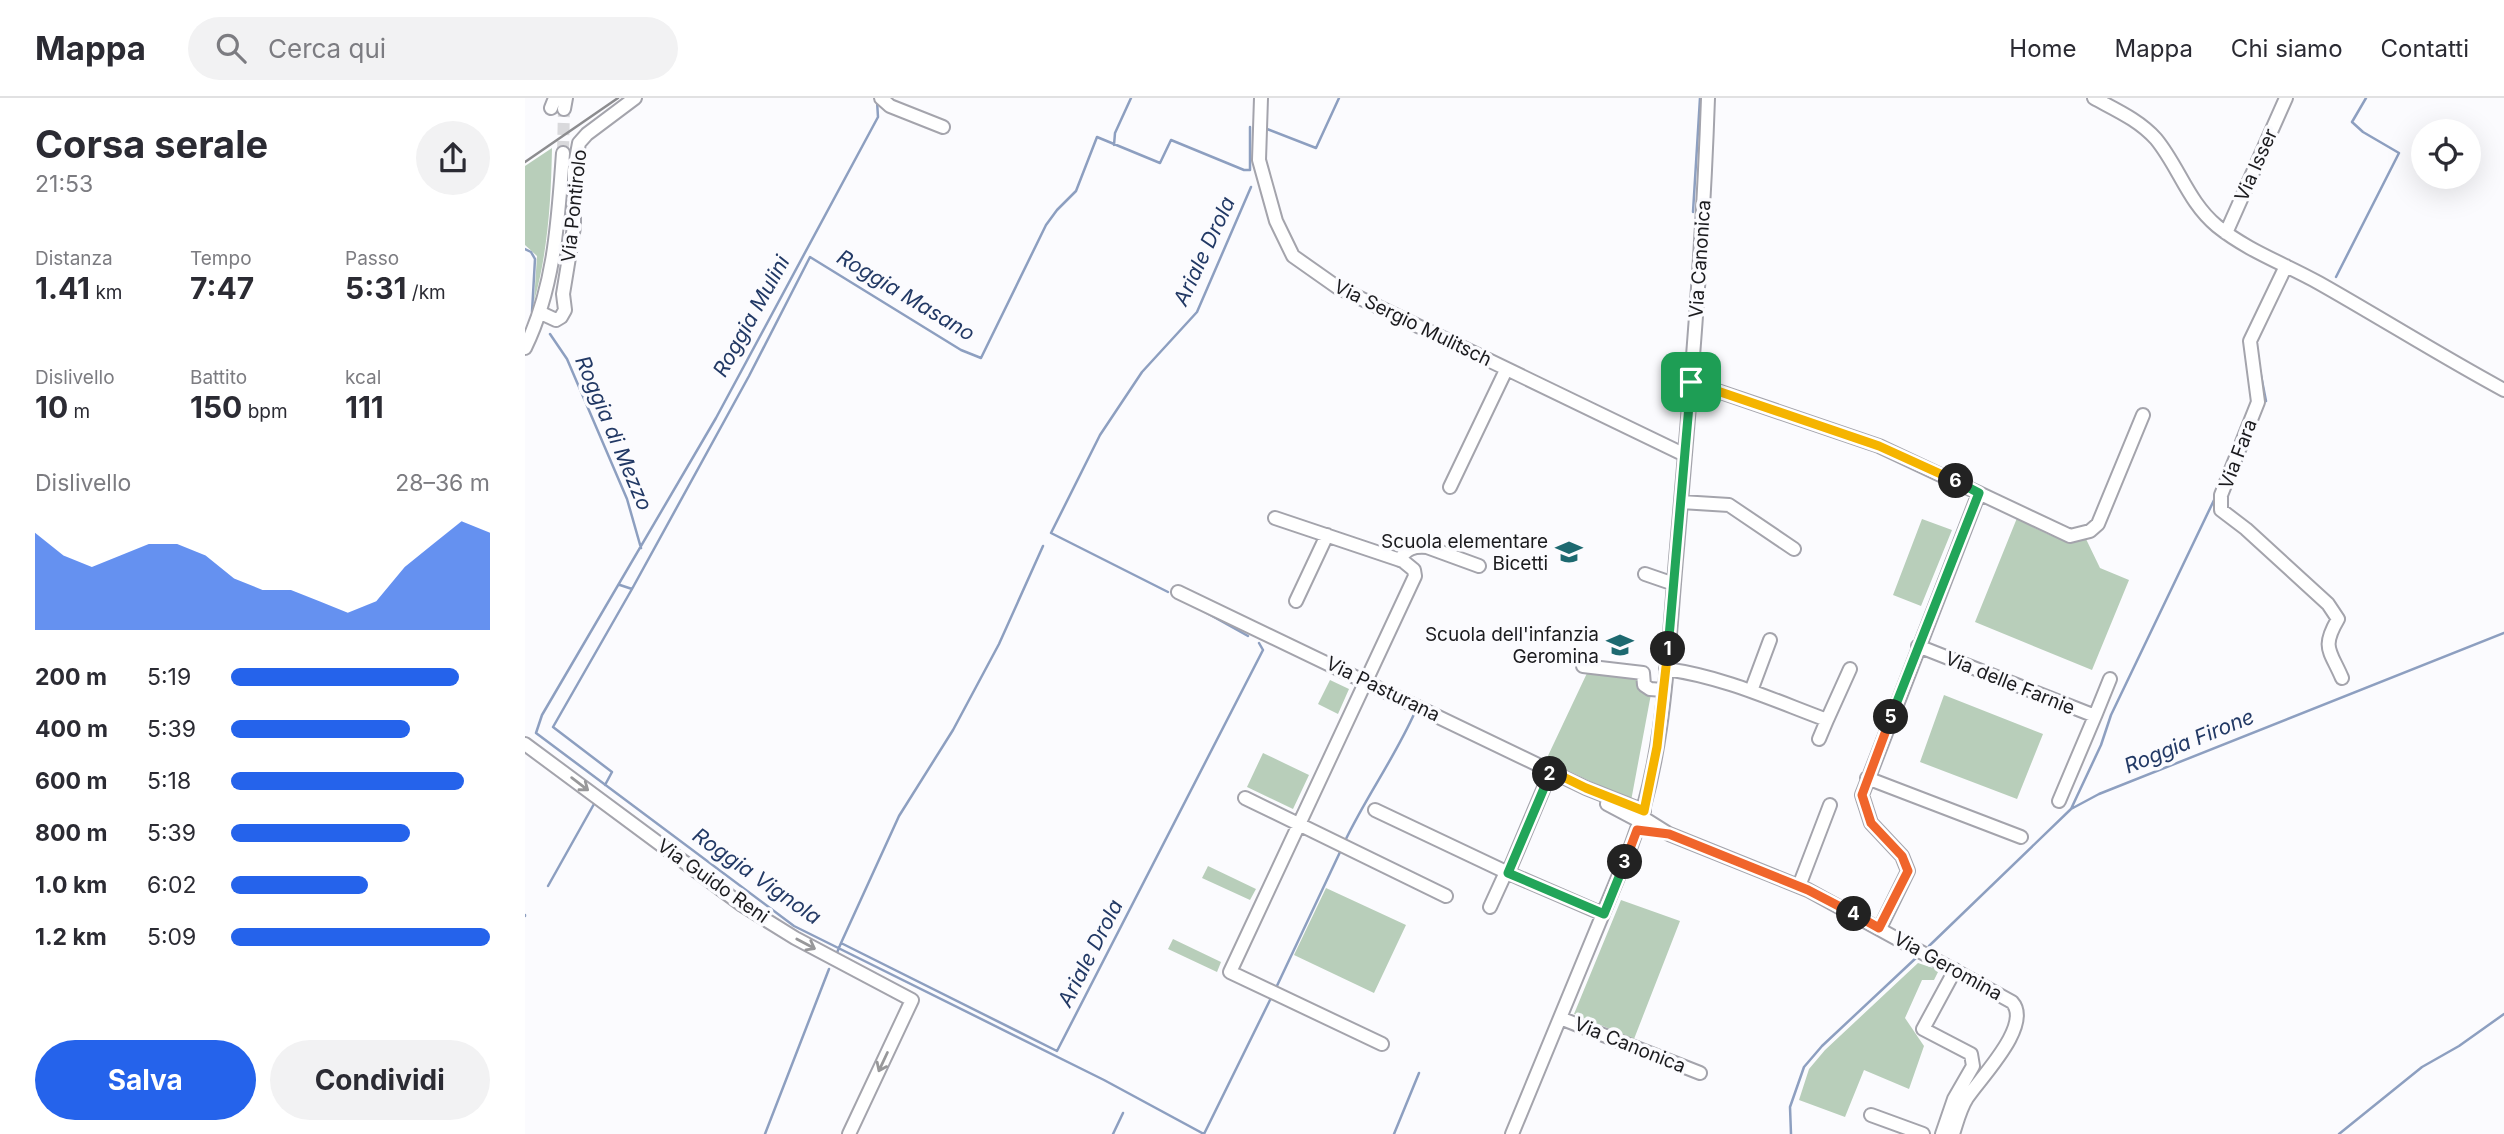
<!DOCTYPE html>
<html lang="it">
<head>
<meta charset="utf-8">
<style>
  :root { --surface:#fff; --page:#f2f2f3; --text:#2b2b33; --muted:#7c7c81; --line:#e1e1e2; --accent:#2563eb }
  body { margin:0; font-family:Inter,sans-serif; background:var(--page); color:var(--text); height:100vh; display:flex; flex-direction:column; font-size:26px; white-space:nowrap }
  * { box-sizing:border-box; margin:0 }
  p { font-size:23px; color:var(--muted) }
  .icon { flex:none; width:38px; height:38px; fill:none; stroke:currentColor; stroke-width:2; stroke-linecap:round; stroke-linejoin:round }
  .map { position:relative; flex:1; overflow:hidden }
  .sheet { display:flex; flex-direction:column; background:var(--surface); width:525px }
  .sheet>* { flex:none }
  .fabs { position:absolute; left:1886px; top:21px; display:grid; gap:14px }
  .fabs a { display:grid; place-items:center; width:70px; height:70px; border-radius:50%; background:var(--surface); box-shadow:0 7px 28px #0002; font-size:35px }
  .pin { position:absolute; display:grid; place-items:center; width:60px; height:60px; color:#fff; margin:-30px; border-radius:14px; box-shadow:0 4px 10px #0006 }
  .km { position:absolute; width:35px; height:35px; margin:-18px; border-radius:50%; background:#222; color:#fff; font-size:19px; line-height:35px; text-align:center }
  .round { display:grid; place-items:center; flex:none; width:74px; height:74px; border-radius:37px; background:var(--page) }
  .head { display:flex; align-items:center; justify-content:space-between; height:119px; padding:0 35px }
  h1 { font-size:38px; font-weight:700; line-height:52px }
  .metrics { display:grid; grid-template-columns:repeat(3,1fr); gap:10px; height:119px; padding:7px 35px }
  .metrics div { display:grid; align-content:center }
  .metrics b { font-size:30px; font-weight:700 }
  .metrics small { font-size:19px; font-weight:400 }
  .metrics p { font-size:19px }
  .chart { height:196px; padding:14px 35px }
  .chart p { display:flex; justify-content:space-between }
  .chart svg { width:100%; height:126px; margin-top:7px; fill:var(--accent); opacity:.7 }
  .primary-button { display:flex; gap:14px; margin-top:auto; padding:14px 35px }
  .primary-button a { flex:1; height:80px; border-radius:42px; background:var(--accent); color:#fff; font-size:28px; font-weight:700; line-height:80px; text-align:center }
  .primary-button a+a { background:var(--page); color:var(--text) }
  ul { padding:0 35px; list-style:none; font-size:23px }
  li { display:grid; grid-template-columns:112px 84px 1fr; align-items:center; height:52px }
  li i { height:18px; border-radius:9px; background:var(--accent) }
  header { display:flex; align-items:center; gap:42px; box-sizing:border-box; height:98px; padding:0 35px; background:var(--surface); border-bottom:2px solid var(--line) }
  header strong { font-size:33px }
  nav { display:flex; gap:38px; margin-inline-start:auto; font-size:24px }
  .search { width:490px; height:63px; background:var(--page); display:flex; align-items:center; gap:18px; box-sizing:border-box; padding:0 24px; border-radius:38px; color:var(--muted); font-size:26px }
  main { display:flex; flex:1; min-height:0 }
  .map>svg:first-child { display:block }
  .green { fill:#b8ceba }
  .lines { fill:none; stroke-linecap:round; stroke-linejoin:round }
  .stream { stroke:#8d9fc0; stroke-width:2.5 }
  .minor-tunnel { stroke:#d9d9dc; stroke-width:12; stroke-dasharray:12 6; stroke-linecap:butt }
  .minor-casing { stroke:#a4a4ac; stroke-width:16 }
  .minor { stroke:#fff; stroke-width:12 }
  .rail { stroke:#8c8c8f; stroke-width:2.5 }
  .oneway { stroke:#98989a }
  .split-1-casing { stroke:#fff; stroke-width:14 }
  .split-2-casing { stroke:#fff; stroke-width:14 }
  .split-3-casing { stroke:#fff; stroke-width:14 }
  .split-4-casing { stroke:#fff; stroke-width:14 }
  .split-5-casing { stroke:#fff; stroke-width:14 }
  .split-6-casing { stroke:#fff; stroke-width:14 }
  .split-7-casing { stroke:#fff; stroke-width:14 }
  .split-1 { stroke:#22a559; stroke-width:9 }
  .split-2 { stroke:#f5b400; stroke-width:9 }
  .split-3 { stroke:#22a559; stroke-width:9 }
  .split-4 { stroke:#f0652b; stroke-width:9 }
  .split-5 { stroke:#f0652b; stroke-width:9 }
  .split-6 { stroke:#22a559; stroke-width:9 }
  .split-7 { stroke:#f5b400; stroke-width:9 }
  .labels { text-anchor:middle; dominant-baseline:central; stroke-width:7; stroke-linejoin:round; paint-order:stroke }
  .street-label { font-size:19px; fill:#1b1b1e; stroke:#fbfbfe }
  .poi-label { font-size:19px; fill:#1b1b1e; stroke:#fbfbfe; text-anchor:end }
  .water-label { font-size:21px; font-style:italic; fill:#223965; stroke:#fbfbfe }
</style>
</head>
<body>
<header>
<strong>Mappa</strong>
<div class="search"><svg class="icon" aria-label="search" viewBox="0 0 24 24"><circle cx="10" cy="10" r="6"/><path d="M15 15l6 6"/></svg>Cerca qui</div>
<nav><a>Home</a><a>Mappa</a><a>Chi siamo</a><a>Contatti</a></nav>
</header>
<main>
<section class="sheet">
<div class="head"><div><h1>Corsa serale</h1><p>21:53</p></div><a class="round"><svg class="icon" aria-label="share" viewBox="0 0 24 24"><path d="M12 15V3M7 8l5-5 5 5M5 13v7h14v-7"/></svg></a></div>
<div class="metrics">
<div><p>Distanza</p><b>1.41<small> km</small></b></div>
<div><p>Tempo</p><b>7:47</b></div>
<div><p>Passo</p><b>5:31<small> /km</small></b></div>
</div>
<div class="metrics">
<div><p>Dislivello</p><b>10<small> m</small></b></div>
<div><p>Battito</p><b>150<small> bpm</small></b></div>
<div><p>kcal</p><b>111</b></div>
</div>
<div class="chart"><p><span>Dislivello</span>28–36 m</p>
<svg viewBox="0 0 160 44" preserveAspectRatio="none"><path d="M0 44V10L10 18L20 22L30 18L40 14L50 14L60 18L70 26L80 30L90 30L100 34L110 38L120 34L130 22L140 14L150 6L160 10V44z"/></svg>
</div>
<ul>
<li><b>200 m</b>5:19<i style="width:88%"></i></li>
<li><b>400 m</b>5:39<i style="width:69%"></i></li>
<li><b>600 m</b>5:18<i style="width:90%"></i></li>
<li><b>800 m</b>5:39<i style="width:69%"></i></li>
<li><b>1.0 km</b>6:02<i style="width:53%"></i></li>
<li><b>1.2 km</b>5:09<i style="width:100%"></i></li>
</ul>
<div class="primary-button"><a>Salva</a><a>Condividi</a></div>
</section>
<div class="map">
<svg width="1979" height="1036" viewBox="0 0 1979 1036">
  <rect width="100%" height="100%" fill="#fbfbfe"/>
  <path class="green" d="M27,50C26,104 23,152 9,204L12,158L0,147V68Z
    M1492,420C1515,432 1534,446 1561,441L1575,470L1604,482L1567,572L1450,524Z
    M1397,421L1427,432L1396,508L1368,497Z
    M1063,573L1114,579L1126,596L1106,703L1021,662Z
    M805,582L824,591L813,616L793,606Z
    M1419,597L1518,636L1492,701L1395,664Z
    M738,655L784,677L768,711L722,689Z
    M683,768L731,791L725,802L677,780Z
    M801,790L881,827L849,895L769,857Z
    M1096,802L1155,823L1109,941L1049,916Z
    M648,841L696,864L692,874L643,851Z
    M1393,865L1414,872L1409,882H1397L1380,920L1399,948L1384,991L1339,972L1320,1019L1274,1002L1284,971L1300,952Z"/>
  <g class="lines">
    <path class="stream" d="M352,3L353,19L191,320L17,617L11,635L269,828L579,982L679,1036
      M742,31L791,50L814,0
      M589,47L590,35L606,0
      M1168,114L1175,0
      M0,151L6,154L10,161L7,214
      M1811,179L1874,55L1838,34L1827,24L1841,0
      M25,236L42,261L102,401L116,450
      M1733,262L1741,303
      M95,487L107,491L224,278L285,159L436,252L456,260L521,127L532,112L551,93L572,39L635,65L646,42L719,72H725V29
      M643,494L526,435L575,337L617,274L672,214L726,89
      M671,509L723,538
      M80,687L87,674L28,629L107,491
      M1546,711L1576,647L1586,617L1690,400
      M820,743C841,699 870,659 890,614
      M23,788L69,706
      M0,818V817
      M316,845L374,718L428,632L474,546L518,448
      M1404,848L1546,711L1574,696L1979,535
      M311,857L316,845L532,953L738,552L734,545
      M750,892L816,752
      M240,1036L304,871
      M588,1036L598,1015
      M679,1036L747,898
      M869,1036L894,975
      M1266,1036L1265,1009L1279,969L1297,948L1392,859
      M1814,1036L1897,969L1934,948L1979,916"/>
    <path class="minor-tunnel" d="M38,55L39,11"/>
    <g class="minor-casing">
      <path id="minor" d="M356,0L365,8L418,29
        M736,0L734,62L751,123L768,158L812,189L1160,357
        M1569,0C1591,12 1614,22 1631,41C1654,69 1663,104 1692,128C1723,153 1760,166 1794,185C1856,220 1916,258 1979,292
        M26,10L30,0
        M39,11L41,0
        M1701,135L1761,0
        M1761,168L1725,243L1733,304L1696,397V412L1721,431L1803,506L1813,521C1796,550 1805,552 1817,580
        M16,215L31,222L36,219L40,212L38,196L49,129V72L54,45L62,36L110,0
        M0,250C30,188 33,122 38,55
        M1166,284L1354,348L1545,438L1565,433L1573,426L1618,317
        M925,389L981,272
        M1156,404L1204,407L1269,451
        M750,420L878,463L889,472L890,478L705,874L857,946
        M875,462C881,450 889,448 902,449L954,468
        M1120,476L1149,486
        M653,494L1061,690L1119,713
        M771,503L802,437
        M1393,548L1570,618L1534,703
        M1058,568L1118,575L1119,587L1125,591L1138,592
        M1141,571C1199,579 1248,602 1302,622L1294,641
        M1226,593L1245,542
        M1570,618L1585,581
        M1302,622L1325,571
        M0,646L217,807L270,840L387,902L324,1036
        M1342,680L1496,739
        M720,700L921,798
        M1082,706L1116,724
        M850,712L981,774L1078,816
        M1117,719L1144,736L1283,792L1487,904C1508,927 1455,980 1442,1000C1435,1011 1432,1024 1428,1036
        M983,775L1026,673
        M1274,788L1305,707
        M965,809L981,774
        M1355,830L1383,773L1377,758L1346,725L1337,697L1454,395
        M1035,920L1175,975
        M1346,1017L1398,1036
        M987,1036L1106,748C1141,657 1143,547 1152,450C1165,300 1178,150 1183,0
        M1417,1036L1429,1001L1448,968L1446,956L1398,931L1430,872"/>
    </g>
    <use href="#minor" class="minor"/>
    <path class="rail" d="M0,64L93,0"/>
  </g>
  <defs><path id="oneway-shaft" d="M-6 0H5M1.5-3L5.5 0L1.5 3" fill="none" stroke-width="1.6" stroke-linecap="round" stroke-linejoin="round" transform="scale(1.75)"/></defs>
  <g class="oneway">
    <use href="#oneway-shaft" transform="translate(55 686) rotate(37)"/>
    <use href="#oneway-shaft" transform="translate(281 846) rotate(28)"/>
    <use href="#oneway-shaft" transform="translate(358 964) rotate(115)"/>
  </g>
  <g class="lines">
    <g class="split-1-casing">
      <path id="split-1" d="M1143,551L1166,284"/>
    </g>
    <g class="split-2-casing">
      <path id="split-2" d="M1025,676L1026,673L1061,690L1119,713L1132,649L1143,551"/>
    </g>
    <g class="split-3-casing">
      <path id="split-3" d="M1025,676L983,775L1079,816L1100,764"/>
    </g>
    <g class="split-4-casing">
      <path id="split-4" d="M1100,764L1112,732L1144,736L1283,792L1329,816"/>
    </g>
    <g class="split-5-casing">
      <path id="split-5" d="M1329,816L1354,830L1383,773L1377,758L1346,725L1337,697L1366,619"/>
    </g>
    <g class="split-6-casing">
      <path id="split-6" d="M1366,619L1454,395L1431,383"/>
    </g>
    <g class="split-7-casing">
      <path id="split-7" d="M1166,284L1354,348L1431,383"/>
    </g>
    <use href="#split-1" class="split-1"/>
    <use href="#split-2" class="split-2"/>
    <use href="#split-3" class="split-3"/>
    <use href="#split-4" class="split-4"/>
    <use href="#split-5" class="split-5"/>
    <use href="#split-6" class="split-6"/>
    <use href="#split-7" class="split-7"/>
  </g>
  <defs>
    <g id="school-bare" transform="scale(2.1)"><path d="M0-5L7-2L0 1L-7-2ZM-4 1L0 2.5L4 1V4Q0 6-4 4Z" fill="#1d6970" stroke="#fbfbfe" stroke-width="2.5" paint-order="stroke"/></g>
  </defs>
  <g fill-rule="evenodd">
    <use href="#school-bare" x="1044" y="454"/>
    <use href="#school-bare" x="1095" y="547"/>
  </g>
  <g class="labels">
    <g class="street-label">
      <text transform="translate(1731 67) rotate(-66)">Via Isser</text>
      <text transform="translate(49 108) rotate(-84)">Via Pontirolo</text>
      <text transform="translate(1175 161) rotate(-86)">Via Canonica</text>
      <text transform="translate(888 225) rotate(26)">Via Sergio Mulitsch</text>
      <text transform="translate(1713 356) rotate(-69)">Via Fara</text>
      <text transform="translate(1485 585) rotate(22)">Via delle Farnie</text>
      <text transform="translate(858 591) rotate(26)">Via Pasturana</text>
      <text transform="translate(188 783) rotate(35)">Via Guido Reni</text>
      <text transform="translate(1423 868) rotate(29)">Via Geromina</text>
      <text transform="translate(1105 947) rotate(22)">Via Canonica</text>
    </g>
    <g class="poi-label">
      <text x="1023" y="443">Scuola elementare<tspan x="1023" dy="22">Bicetti</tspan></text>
      <text x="1074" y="536">Scuola dell'infanzia<tspan x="1074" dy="22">Geromina</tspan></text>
    </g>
    <g class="water-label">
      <text transform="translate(679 153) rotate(-65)">Ariale Drola</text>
      <text transform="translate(381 197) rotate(31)">Roggia Masano</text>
      <text transform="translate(226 218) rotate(-61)">Roggia Mulini</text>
      <text transform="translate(89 335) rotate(67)">Roggia di Mezzo</text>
      <text transform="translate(1664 643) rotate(-22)">Roggia Firone</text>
      <text transform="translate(232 778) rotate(35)">Roggia Vignola</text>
      <text transform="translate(565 855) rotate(-63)">Ariale Drola</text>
    </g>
  </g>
</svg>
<div class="fabs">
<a><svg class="icon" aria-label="locate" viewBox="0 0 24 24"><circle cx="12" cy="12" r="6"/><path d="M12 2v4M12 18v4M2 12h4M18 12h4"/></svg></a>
</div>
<div class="pin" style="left:1166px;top:284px;background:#1e9e55"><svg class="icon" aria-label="arrive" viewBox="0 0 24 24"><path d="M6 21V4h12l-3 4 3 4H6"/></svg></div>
<b class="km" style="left:1143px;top:551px">1</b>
<b class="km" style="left:1025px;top:676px">2</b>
<b class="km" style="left:1100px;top:764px">3</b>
<b class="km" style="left:1329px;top:816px">4</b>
<b class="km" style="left:1366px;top:619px">5</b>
<b class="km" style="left:1431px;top:383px">6</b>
</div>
</main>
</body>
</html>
